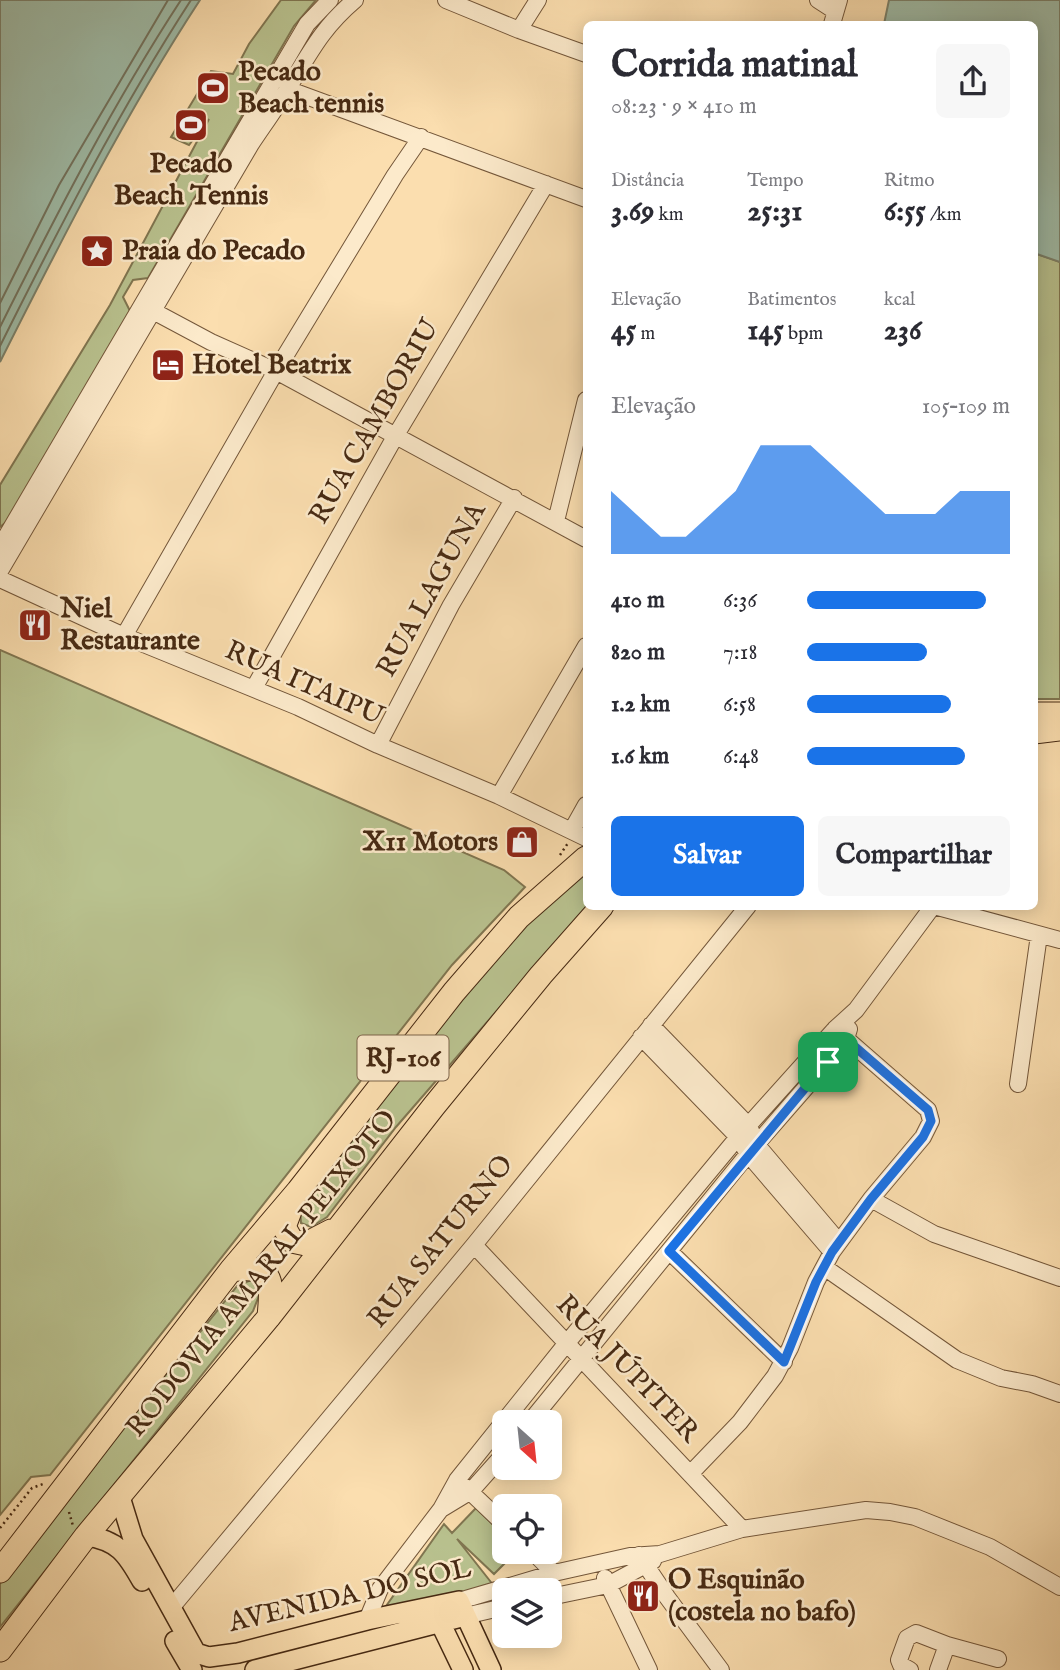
<!DOCTYPE html>
<html lang="pt">
<head>
<meta charset="utf-8">
<style>
  :root { --surface:#fff; --page:#f7f7f7; --text:#2b2b33; --muted:#7c7c81; --accent:#1a73e8 }
  body { margin:0; font-family:"IM FELL English",serif; background:var(--page); color:var(--text); height:100vh; display:flex; flex-direction:column; font-size:26px; white-space:nowrap }
  * { box-sizing:border-box; margin:0 }
  p { font-size:23px; color:var(--muted) }
  .icon { flex:none; width:38px; height:38px; fill:none; stroke:currentColor; stroke-width:2; stroke-linecap:round; stroke-linejoin:round }
  .map { position:relative; flex:1; overflow:hidden }
  .panel { position:absolute; left:583px; top:21px; width:455px; height:889px; display:flex; flex-direction:column; background:var(--surface); border-radius:10px; box-shadow:0 4px 18px #0003 }
  .panel>* { flex:none }
  .needle { width:46px; rotate:153deg }
  .fabs { position:absolute; left:492px; top:1410px; display:grid; gap:14px }
  .fabs a { display:grid; place-items:center; width:70px; height:70px; border-radius:10px; background:var(--surface); box-shadow:0 4px 18px #0003; font-size:35px }
  .pin { position:absolute; display:grid; place-items:center; width:60px; height:60px; color:#fff; margin:-30px; border-radius:14px; box-shadow:0 4px 10px #0006 }
  .round { display:grid; place-items:center; flex:none; width:74px; height:74px; border-radius:10px; background:var(--page) }
  .summary { display:flex; align-items:center; justify-content:space-between; height:119px; padding:0 28px }
  h1 { font-size:38px; font-weight:800; line-height:52px }
  .figures { display:grid; grid-template-columns:repeat(3,1fr); gap:10px; height:119px; padding:7px 28px }
  .figures div { display:grid; align-content:center }
  .figures b { font-size:30px; font-weight:800 }
  .figures small { font-size:19px; font-weight:400 }
  .figures p { font-size:19px }
  .chart { height:196px; padding:14px 28px }
  .chart p { display:flex; justify-content:space-between }
  .chart svg { width:100%; height:126px; margin-top:7px; fill:var(--accent); opacity:.7 }
  .button { display:flex; gap:14px; margin-top:auto; padding:14px 28px }
  .button a { flex:1; height:80px; border-radius:10px; background:var(--accent); color:#fff; font-size:28px; font-weight:800; line-height:80px; text-align:center }
  .button a+a { background:var(--page); color:var(--text) }
  ul { padding:0 28px; list-style:none; font-size:23px }
  li { display:grid; grid-template-columns:112px 84px 1fr; align-items:center; height:52px }
  li i { height:18px; border-radius:9px; background:var(--accent) }
  .map>svg:first-child { display:block }
  .green { fill:#b9c28f; stroke:#807651; stroke-width:2 }
  .water { fill:#9fbca8; stroke:#7c826c; stroke-width:2 }
  .lines { fill:none; stroke-linecap:round; stroke-linejoin:round }
  .shore { stroke:#73735e; stroke-width:2 }
  .minor-casing { stroke:#74573a; stroke-width:18 }
  .major-casing { stroke:#472a13; stroke-width:22 }
  .highway-casing { stroke:#472a13; stroke-width:25 }
  .path { stroke:#472a13; stroke-width:2.5; stroke-dasharray:2 3.5; stroke-linecap:butt }
  .minor { stroke:#fceacb; stroke-width:16 }
  .major { stroke:#fbdeaf; stroke-width:19 }
  .highway { stroke:#fbdeaf; stroke-width:23 }
  .route-casing { stroke:#fff; stroke-width:14 }
  .route { stroke:#1a73e8; stroke-width:9 }
  .labels { text-anchor:middle; dominant-baseline:central; stroke-width:5; stroke-linejoin:round; paint-order:stroke }
  .shield { fill:#fceacb; stroke:#7d644a; stroke-width:2 }
  .shield-label { font-size:26px; font-weight:bold; fill:#472a13 }
  .poi-label { font-size:28px; font-weight:bold; fill:#472a13; stroke:#fceacb; text-anchor:start }
  .street-label { font-size:28px; fill:#472a13; stroke:#fceacb }
</style>
</head>
<body>
<div class="map">
<svg width="1060" height="1670" viewBox="0 0 1060 1670">
  <rect width="100%" height="100%" fill="#fbdeaf"/>
  <filter id="stains"><feTurbulence type="fractalNoise" baseFrequency=".00286" numOctaves="4"/><feColorMatrix values="0 0 0 0 .2 0 0 0 0 .09 0 0 0 0 .02 0 0 0 .5 -.17"/></filter>
  <radialGradient id="worn" r=".72"><stop offset=".6" stop-color="#630" stop-opacity="0"/><stop offset="1" stop-color="#630" stop-opacity=".3"/></radialGradient>
  <path class="green" d="M281,0H316L294,26L148,278L133,280L123,297L130,311L10,519L0,527V485L110,305L209,119L189,145L171,137L211,71L233,74L249,44Z
    M1034,253L1060,262V699H1034Z
    M0,650L504,870L525,887L452,965L50,1475L31,1477L0,1515Z
    M586,866V906L591,907L566,931L396,1127L327,1217L311,1227L301,1223L300,1207L482,968Z
    M251,1280L260,1293L253,1311L0,1627V1581L237,1286Z
    M476,1508L504,1535V1552H516L494,1574L457,1539L494,1586L384,1609L444,1524L452,1533Z"/>
  <path class="water" d="M0,0H200C124,116 62,239 0,362Z
    M889,0H1060V262L1034,253V24H884Z"/>
  <g class="lines">
    <path class="shore" d="M0,303L59,185L168,0
      M0,327C56,215 113,104 181,0
      M0,346C59,228 119,111 191,0"/>
    <g class="minor-casing">
      <path id="minor" d="M446,0L519,30L586,54
        M818,0L835,11
        M832,24L839,0
        M519,30L538,0
        M287,89L586,199
        M153,311L211,342L276,371L586,539
        M556,521L586,400
        M0,547L307,24L330,0
        M0,571L251,144C263,126 276,108 287,90C310,53 321,29 355,0
        M0,579L124,636L298,707L378,745L499,796L586,838
        M124,636L276,371L395,175L421,137
        M254,688L396,435L546,184
        M378,745L451,605L514,498
        M499,796L586,646
        M572,830L586,805
        M934,906L1060,940
        M651,1025L749,1126L757,1145L839,1242
        M641,1037L738,1137L748,1154L832,1252
        M1018,1084L1039,935
        M871,1199L934,1234L1060,1278
        M474,1245L742,1529
        M669,1251L784,1362
        M824,1267L957,1360L1001,1378L1032,1384L1060,1394
        M529,1423L748,1154L828,1062L846,1039L849,1029
        M691,1473L740,1422L775,1376L790,1348L816,1282L832,1252L871,1199L923,1137L931,1121L928,1110L835,1029
        M464,1486L504,1524
        M443,1508L471,1491L504,1454
        M533,1552L554,1573
        M639,1555L667,1597L721,1670
        M605,1578L649,1670
        M550,1597L608,1585L653,1561
        M459,1601L554,1573L630,1556L660,1554L742,1529L866,1510L890,1512L915,1517L990,1547L1060,1587
        M171,1608L474,1245L748,906
        M465,1616L504,1607
        M367,1620L380,1589L441,1509L457,1480L566,1344L738,1137L835,1029L856,1010L933,906
        M947,1645L998,1659
        M910,1670L901,1665L899,1660L907,1638L916,1633L947,1645L938,1670"/>
    </g>
    <g class="major-casing">
      <path id="major" d="M120,1497L133,1539L196,1653L209,1657L238,1653L367,1620L459,1601L491,1670
        M86,1536C118,1540 127,1554 142,1581
        M436,1614L463,1670
        M175,1641L192,1670
        M255,1670L465,1616"/>
    </g>
    <g class="highway-casing">
      <path id="highway" d="M1034,714H1060
        M1034,732L1060,729
        M293,1203L284,1227L292,1241L306,1244L331,1231
        M231,1270C276,1264 272,1281 269,1317
        M0,1571L231,1270L298,1191L454,992L519,917L586,858
        M0,1650L86,1536L269,1317L434,1106L541,975L602,906"/>
    </g>
    <path class="path" d="M560,855L568,843
      M69,1512L73,1526
      M0,1528L32,1488L43,1484"/>
    <use href="#minor" class="minor"/>
    <use href="#major" class="major"/>
    <use href="#highway" class="highway"/>
  </g>
  <g class="lines">
    <g class="route-casing">
      <path id="route" d="M846,1039L928,1110L931,1121L923,1137L871,1199L832,1252L816,1282L784,1362L669,1251Z"/>
    </g>
    <use href="#route" class="route"/>
  </g>
  <defs>
    <g id="stadium-square" transform="scale(1.75)"><rect x="-9" y="-9" width="18" height="18" rx="4" fill="#8f2418" stroke="#fceacb"/><path d="M0-5a6.5 5 0 1 0 0 10a6.5 5 0 1 0 0-10ZM-3.5-1.8h7v3.6h-7Z" fill="#fff"/></g>
    <g id="sight-square" transform="scale(1.75)"><rect x="-9" y="-9" width="18" height="18" rx="4" fill="#8f2418" stroke="#fceacb"/><path d="M0-6L1.8-2.2L6-1.7L2.9 1.2L3.7 5.4L0 3.3L-3.7 5.4L-2.9 1.2L-6-1.7L-1.8-2.2Z" fill="#fff"/></g>
    <g id="hotel-square" transform="scale(1.75)"><rect x="-9" y="-9" width="18" height="18" rx="4" fill="#8f2418" stroke="#fceacb"/><path d="M-6-4.5h1.5V1H6V5H4.5V3h-9V5H-6ZM-4 0a1.8 1.8 0 1 1 3.6 0ZM.5 0V-2.5h3Q6-2.5 6 0Z" fill="#fff"/></g>
    <g id="restaurant-square" transform="scale(1.75)"><rect x="-9" y="-9" width="18" height="18" rx="4" fill="#8f2418" stroke="#fceacb"/><path d="M-5-6h1v4h1v-4h1v4h1v-4h1v5L-1.5 .5V6h-2V.5L-5-1ZM5-6V6H3V1.5H1.5Q1.5-4 5-6Z" fill="#fff"/></g>
    <g id="shop-square" transform="scale(1.75)"><rect x="-9" y="-9" width="18" height="18" rx="4" fill="#8f2418" stroke="#fceacb"/><path d="M-5-2.5h2.3a2.7 3.5 0 0 1 5.4 0H5L5.5 6h-11ZM-1.5-2.5h3a1.5 2.3 0 0 0-3 0Z" fill="#fff"/></g>
  </defs>
  <g fill-rule="evenodd">
    <use href="#stadium-square" x="213" y="88"/>
    <use href="#stadium-square" x="191" y="125"/>
    <use href="#sight-square" x="97" y="251"/>
    <use href="#hotel-square" x="168" y="365"/>
    <use href="#restaurant-square" x="35" y="625"/>
    <use href="#shop-square" x="522" y="842"/>
    <use href="#restaurant-square" x="643" y="1596"/>
  </g>
  <g class="labels">
    <rect class="shield" x="357.5" y="1035.5" width="91" height="45" rx="5"/>
    <g class="shield-label">
      <text x="403" y="1058">RJ-106</text>
    </g>
    <g class="poi-label">
      <text x="238" y="72">Pecado<tspan x="238" dy="32">Beach tennis</tspan></text>
      <text x="191" y="164" text-anchor="middle">Pecado<tspan x="191" dy="32">Beach Tennis</tspan></text>
      <text x="122" y="251">Praia do Pecado</text>
      <text x="192" y="365">Hotel Beatrix</text>
      <text x="60" y="609">Niel<tspan x="60" dy="32">Restaurante</tspan></text>
      <text x="498" y="842" text-anchor="end">X11 Motors</text>
      <text x="668" y="1580">O Esquinão<tspan x="668" dy="32">(costela no bafo)</tspan></text>
    </g>
    <g class="street-label">
      <text transform="translate(375 422) rotate(-60)">RUA CAMBORIU</text>
      <text transform="translate(432 590) rotate(-61)">RUA LAGUNA</text>
      <text transform="translate(304 684) rotate(24)">RUA ITAIPU</text>
      <text transform="translate(441 1242) rotate(-51)">RUA SATURNO</text>
      <text transform="translate(262 1274) rotate(-51)">RODOVIA AMARAL PEIXOTO</text>
      <text transform="translate(627 1369) rotate(46)">RUA JÚPITER</text>
      <text transform="translate(350 1596) rotate(-13)">AVENIDA DO SOL</text>
    </g>
  </g>
  <rect width="100%" height="100%" filter="url(#stains)"/>
  <rect width="100%" height="100%" fill="url(#worn)"/>
</svg>
<div class="fabs">
<a><svg class="needle" viewBox="-14 -14 28 28"><path d="M0-13l5 13h-10z" fill="#e53935"/><path d="M0 13l5-13h-10z" fill="#7c7c81"/></svg></a>
<a><svg class="icon" aria-label="locate" viewBox="0 0 24 24"><circle cx="12" cy="12" r="6"/><path d="M12 2v4M12 18v4M2 12h4M18 12h4"/></svg></a>
<a><svg class="icon" aria-label="layers" viewBox="0 0 24 24"><path d="M12 4l9 5-9 5-9-5zM3 14l9 5 9-5"/></svg></a>
</div>
<div class="pin" style="left:828px;top:1062px;background:#1e9e55"><svg class="icon" aria-label="arrive" viewBox="0 0 24 24"><path d="M6 21V4h12l-3 4 3 4H6"/></svg></div>
<section class="panel">
<div class="summary"><div><h1>Corrida matinal</h1><p>08:23 · 9 × 410 m</p></div><a class="round"><svg class="icon" aria-label="share" viewBox="0 0 24 24"><path d="M12 15V3M7 8l5-5 5 5M5 13v7h14v-7"/></svg></a></div>
<div class="figures">
<div><p>Distância</p><b>3.69<small> km</small></b></div>
<div><p>Tempo</p><b>25:31</b></div>
<div><p>Ritmo</p><b>6:55<small> /km</small></b></div>
</div>
<div class="figures">
<div><p>Elevação</p><b>45<small> m</small></b></div>
<div><p>Batimentos</p><b>145<small> bpm</small></b></div>
<div><p>kcal</p><b>236</b></div>
</div>
<div class="chart"><p><span>Elevação</span>105–109 m</p>
<svg viewBox="0 0 160 44" preserveAspectRatio="none"><path d="M0 44V22L10 30L20 38L30 38L40 30L50 22L60 6L70 6L80 6L90 14L100 22L110 30L120 30L130 30L140 22L150 22L160 22V44z"/></svg>
</div>
<ul>
<li><b>410 m</b>6:36<i style="width:88%"></i></li>
<li><b>820 m</b>7:18<i style="width:59%"></i></li>
<li><b>1.2 km</b>6:58<i style="width:71%"></i></li>
<li><b>1.6 km</b>6:48<i style="width:78%"></i></li>
</ul>
<div class="button"><a>Salvar</a><a>Compartilhar</a></div>
</section>
</div>
</body>
</html>
